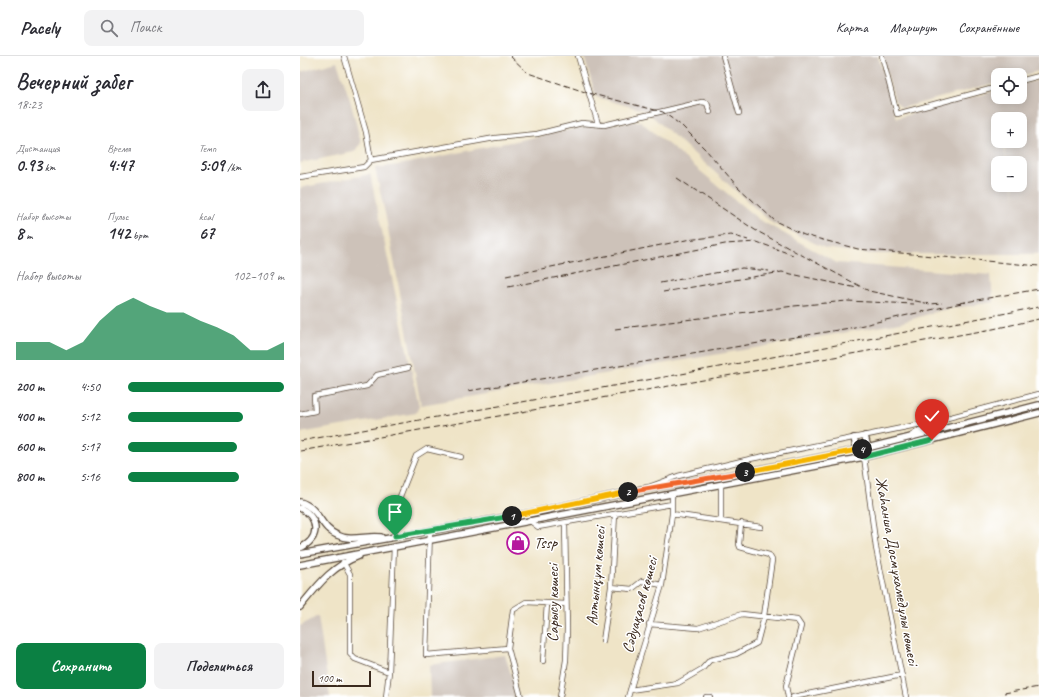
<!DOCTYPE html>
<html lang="ru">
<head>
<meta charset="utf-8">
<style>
  :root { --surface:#fff; --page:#f2f2f3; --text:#2b2b33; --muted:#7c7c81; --line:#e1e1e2; --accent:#0b8043 }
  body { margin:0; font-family:Caveat,sans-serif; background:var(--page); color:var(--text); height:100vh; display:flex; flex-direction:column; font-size:15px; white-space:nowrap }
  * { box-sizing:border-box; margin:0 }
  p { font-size:13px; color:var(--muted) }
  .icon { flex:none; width:22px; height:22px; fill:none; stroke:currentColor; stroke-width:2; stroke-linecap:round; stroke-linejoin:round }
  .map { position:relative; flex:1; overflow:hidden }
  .sheet { display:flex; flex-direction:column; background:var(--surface); width:300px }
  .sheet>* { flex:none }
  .tools { position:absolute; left:691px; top:12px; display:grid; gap:8px }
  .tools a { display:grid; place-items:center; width:36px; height:36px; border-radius:8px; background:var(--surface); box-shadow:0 2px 10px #0003; font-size:20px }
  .scale { position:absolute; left:12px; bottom:10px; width:59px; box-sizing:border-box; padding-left:4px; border:2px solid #3b2a1e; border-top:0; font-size:11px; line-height:14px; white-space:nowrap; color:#3b2a1e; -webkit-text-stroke:3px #fff; paint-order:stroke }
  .pin { position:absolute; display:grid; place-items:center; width:34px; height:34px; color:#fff; margin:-41px -17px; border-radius:50% 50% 50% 0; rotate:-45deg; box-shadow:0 0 4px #0007 }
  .pin .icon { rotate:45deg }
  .km { position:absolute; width:20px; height:20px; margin:-10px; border-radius:50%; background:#222; color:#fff; font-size:11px; line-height:20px; text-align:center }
  .round { display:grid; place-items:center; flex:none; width:42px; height:42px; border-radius:8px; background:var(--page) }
  .head { display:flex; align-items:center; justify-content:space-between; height:68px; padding:0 16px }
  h1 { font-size:22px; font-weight:700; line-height:30px }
  .figures { display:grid; grid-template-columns:repeat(3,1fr); gap:6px; height:68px; padding:4px 16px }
  .figures div { display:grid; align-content:center }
  .figures b { font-size:17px; font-weight:700 }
  .figures small { font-size:11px; font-weight:400 }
  .figures p { font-size:11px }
  .chart { height:112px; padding:8px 16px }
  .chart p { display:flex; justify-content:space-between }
  .chart svg { width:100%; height:72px; margin-top:4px; fill:var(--accent); opacity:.7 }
  .button { display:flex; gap:8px; margin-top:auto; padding:8px 16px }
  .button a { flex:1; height:46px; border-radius:8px; background:var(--accent); color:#fff; font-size:16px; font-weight:700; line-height:46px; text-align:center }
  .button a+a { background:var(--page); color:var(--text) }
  ul { padding:0 16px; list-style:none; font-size:13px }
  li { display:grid; grid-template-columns:64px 48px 1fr; align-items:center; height:30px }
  li i { height:10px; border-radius:5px; background:var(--accent) }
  header { display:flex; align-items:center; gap:24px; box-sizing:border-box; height:56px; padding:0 20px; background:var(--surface); border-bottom:1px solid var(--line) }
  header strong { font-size:19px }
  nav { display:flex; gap:22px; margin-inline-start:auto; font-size:14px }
  .search { width:280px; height:36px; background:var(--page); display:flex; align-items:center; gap:10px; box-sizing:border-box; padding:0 14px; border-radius:8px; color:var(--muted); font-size:15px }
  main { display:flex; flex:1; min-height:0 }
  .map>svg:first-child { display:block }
  .industrial { fill:#cdc2b9; fill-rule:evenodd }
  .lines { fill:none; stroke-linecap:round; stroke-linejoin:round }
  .minor-casing { stroke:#564637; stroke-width:6 }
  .major-casing { stroke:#564637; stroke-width:8 }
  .minor { stroke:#fff; stroke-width:4.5 }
  .major { stroke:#fff; stroke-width:5.5 }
  .rail { stroke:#3b2a1e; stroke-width:1; stroke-dasharray:6 3; stroke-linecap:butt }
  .split-1-casing { stroke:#fff; stroke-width:8 }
  .split-2-casing { stroke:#fff; stroke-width:8 }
  .split-3-casing { stroke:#fff; stroke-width:8 }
  .split-4-casing { stroke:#fff; stroke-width:8 }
  .split-5-casing { stroke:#fff; stroke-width:8 }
  .split-1 { stroke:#22a559; stroke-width:5 }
  .split-2 { stroke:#f5b400; stroke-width:5 }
  .split-3 { stroke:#f0652b; stroke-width:5 }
  .split-4 { stroke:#f5b400; stroke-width:5 }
  .split-5 { stroke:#22a559; stroke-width:5 }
  .labels { text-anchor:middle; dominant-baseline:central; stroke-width:3; stroke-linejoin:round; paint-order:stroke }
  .poi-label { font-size:16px; fill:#3b2a1e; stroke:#fff; text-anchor:start }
  .street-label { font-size:16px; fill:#3b2a1e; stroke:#fff }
</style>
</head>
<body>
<header>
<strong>Pacely</strong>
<div class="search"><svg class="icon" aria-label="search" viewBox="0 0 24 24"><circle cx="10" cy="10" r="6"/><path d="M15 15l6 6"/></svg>Поиск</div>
<nav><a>Карта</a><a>Маршрут</a><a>Сохранённые</a></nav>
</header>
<main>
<section class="sheet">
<div class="head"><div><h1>Вечерний забег</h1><p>18:23</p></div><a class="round"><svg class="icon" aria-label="share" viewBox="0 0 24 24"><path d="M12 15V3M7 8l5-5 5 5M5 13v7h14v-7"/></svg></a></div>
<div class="figures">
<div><p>Дистанция</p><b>0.93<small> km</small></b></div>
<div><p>Время</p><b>4:47</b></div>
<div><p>Темп</p><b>5:09<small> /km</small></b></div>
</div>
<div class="figures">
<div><p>Набор высоты</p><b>8<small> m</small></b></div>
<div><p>Пульс</p><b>142<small> bpm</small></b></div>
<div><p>kcal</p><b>67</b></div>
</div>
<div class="chart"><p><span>Набор высоты</span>102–109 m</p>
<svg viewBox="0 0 160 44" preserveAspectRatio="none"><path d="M0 44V33L10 33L20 33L30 38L40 33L50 20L60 11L70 6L80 11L90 15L100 15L110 20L120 24L130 29L140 38L150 38L160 33V44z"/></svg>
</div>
<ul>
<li><b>200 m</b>4:50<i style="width:100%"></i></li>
<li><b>400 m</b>5:12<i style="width:74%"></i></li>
<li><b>600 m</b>5:17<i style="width:70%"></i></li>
<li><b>800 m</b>5:16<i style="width:71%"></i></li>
</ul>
<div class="button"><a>Сохранить</a><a>Поделиться</a></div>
</section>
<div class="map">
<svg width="739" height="641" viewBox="0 0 739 641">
  <rect width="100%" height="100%" fill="#fff"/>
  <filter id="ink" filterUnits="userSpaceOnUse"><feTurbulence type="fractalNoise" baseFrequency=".025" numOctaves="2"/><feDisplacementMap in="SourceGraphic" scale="8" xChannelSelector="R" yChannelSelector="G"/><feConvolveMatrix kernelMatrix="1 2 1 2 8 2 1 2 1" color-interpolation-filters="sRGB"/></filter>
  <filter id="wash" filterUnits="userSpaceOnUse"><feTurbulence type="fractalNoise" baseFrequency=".012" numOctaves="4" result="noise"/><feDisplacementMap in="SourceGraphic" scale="16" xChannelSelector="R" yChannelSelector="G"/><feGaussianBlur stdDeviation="0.9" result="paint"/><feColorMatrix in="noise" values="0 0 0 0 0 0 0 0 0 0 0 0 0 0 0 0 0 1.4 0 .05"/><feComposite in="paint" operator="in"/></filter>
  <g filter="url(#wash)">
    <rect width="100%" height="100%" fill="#efe4c7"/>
    <path class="industrial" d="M284,0H578L596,62L698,34V41H720V28L739,24V198H566L525,192L472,167L346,55L296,41ZM698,63H720V85H703L708,107H720V129H713L715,144L712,129H698V107H707L702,85H698Z
      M582,0H739V15L720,20V19H698V26L602,52L595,45Z
      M37,6L50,44L61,87L54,96L0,107V16Z
      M340,65L458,163L537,207L691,219L693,246L638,255L600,267L121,349L86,162L75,112L99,109L283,71Z
      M70,118L119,350L116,357L0,377V132Z
      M18,560L30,641H0V570Z
      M205,599L213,625L214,641H130L129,609Z"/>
  </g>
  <g filter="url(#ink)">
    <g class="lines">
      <g class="minor-casing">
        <path id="minor" d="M278,0L298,68
          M423,0L439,57
          M582,0L597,58L698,31
          M720,25L739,20
          M71,104L195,82L237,78L282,67L304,69L402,46L407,47L410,56
          M0,121L64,111L71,104L66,76L44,0
          M0,358L15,355L14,340L67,330L77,319L108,312
          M612,379L636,365L739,338
          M563,393L576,492L606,641
          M421,428V465
          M349,431L378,420L450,403L636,365
          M372,458L461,471
          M229,464L238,471L372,448
          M130,475L126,599L208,592
          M95,480L97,448L116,400L127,393L161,401
          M43,506L50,518V598L55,603L89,616
          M311,531L332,533L342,525L362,529
          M349,568L398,572L442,558L497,564L501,570L486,630L488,641
          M303,585L311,531L315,458
          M243,605L247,548
          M330,634L378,627L402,613L410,604L436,598L457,587L464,560L472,504L469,499L440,491L439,488L441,467
          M86,641L89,616L94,490
          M221,641L208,592L213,554L226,546L266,548
          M260,641L266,604L267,573L265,467
          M328,641L362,529L372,458V438
          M406,641H410
          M493,641L602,619"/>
      </g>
      <g class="major-casing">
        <path id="major" d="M565,380L568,392
          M554,382L557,394
          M0,446C20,452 20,472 37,479C51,486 66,479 81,481
          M0,452C19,461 21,483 0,492
          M0,498L230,457L343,433L419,421L563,393L739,349
          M0,509L564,401L739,357
          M0,551C18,529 32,510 59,500"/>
      </g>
      <use href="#minor" class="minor"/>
      <use href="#major" class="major"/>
      <path class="rail" d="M210,0L228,17L288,37L363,56L382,70L407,95L437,130L475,165L504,179L558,193L739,210
        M377,122L455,174L569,235L630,248L642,247
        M206,220L386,184L431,179L448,184
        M360,227L442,212L469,215
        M208,231L425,188L457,186L493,199
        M363,236L482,216L557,232
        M660,247L739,233
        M315,273L494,250L547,245L614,248
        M168,335L550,272L666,246
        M0,385L387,317L739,251
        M0,395L693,273L739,263
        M704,637L739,631"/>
    </g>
  </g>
  <g class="lines" filter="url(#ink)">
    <g class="split-1-casing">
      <path id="split-1" d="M95,480L212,460"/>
    </g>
    <g class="split-2-casing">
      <path id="split-2" d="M212,460L328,436"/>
    </g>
    <g class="split-3-casing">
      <path id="split-3" d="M328,436L445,416"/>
    </g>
    <g class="split-4-casing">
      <path id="split-4" d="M445,416L562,393"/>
    </g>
    <g class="split-5-casing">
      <path id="split-5" d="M562,393L564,401L632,384"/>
    </g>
    <use href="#split-1" class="split-1"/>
    <use href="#split-2" class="split-2"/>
    <use href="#split-3" class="split-3"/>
    <use href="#split-4" class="split-4"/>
    <use href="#split-5" class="split-5"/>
  </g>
  <defs>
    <g id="shop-ring" transform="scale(1.15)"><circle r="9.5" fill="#fff" stroke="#b5179e" stroke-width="1.5"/><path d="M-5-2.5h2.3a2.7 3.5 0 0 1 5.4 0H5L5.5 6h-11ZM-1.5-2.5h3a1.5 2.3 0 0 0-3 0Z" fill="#b5179e"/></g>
  </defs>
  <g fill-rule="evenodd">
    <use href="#shop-ring" x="218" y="487"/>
  </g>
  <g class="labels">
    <g class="poi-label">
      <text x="234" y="487">Tssp</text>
    </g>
    <g class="street-label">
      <text transform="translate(597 515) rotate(80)">Жаһанша Досмұхамедұлы көшесі</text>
      <text transform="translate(296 520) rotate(-85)">Алтынқұм көшесі</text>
      <text transform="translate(253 547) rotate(-90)">Сарысу көшесі</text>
      <text transform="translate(340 549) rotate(-75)">Сәдуақасов көшесі</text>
    </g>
  </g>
</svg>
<div class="tools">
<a><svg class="icon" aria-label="locate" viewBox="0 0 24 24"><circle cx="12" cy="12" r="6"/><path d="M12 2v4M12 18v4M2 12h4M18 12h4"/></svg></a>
<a>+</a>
<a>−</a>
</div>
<div class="scale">100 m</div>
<div class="pin" style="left:95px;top:480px;background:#1e9e55"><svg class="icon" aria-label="arrive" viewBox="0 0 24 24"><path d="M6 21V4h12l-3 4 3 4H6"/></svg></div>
<div class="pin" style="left:632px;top:384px;background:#d93025"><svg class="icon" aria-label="check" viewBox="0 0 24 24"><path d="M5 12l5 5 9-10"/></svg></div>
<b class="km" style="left:212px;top:460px">1</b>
<b class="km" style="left:328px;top:436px">2</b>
<b class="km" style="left:445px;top:416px">3</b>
<b class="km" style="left:562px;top:393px">4</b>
</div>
</main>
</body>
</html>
